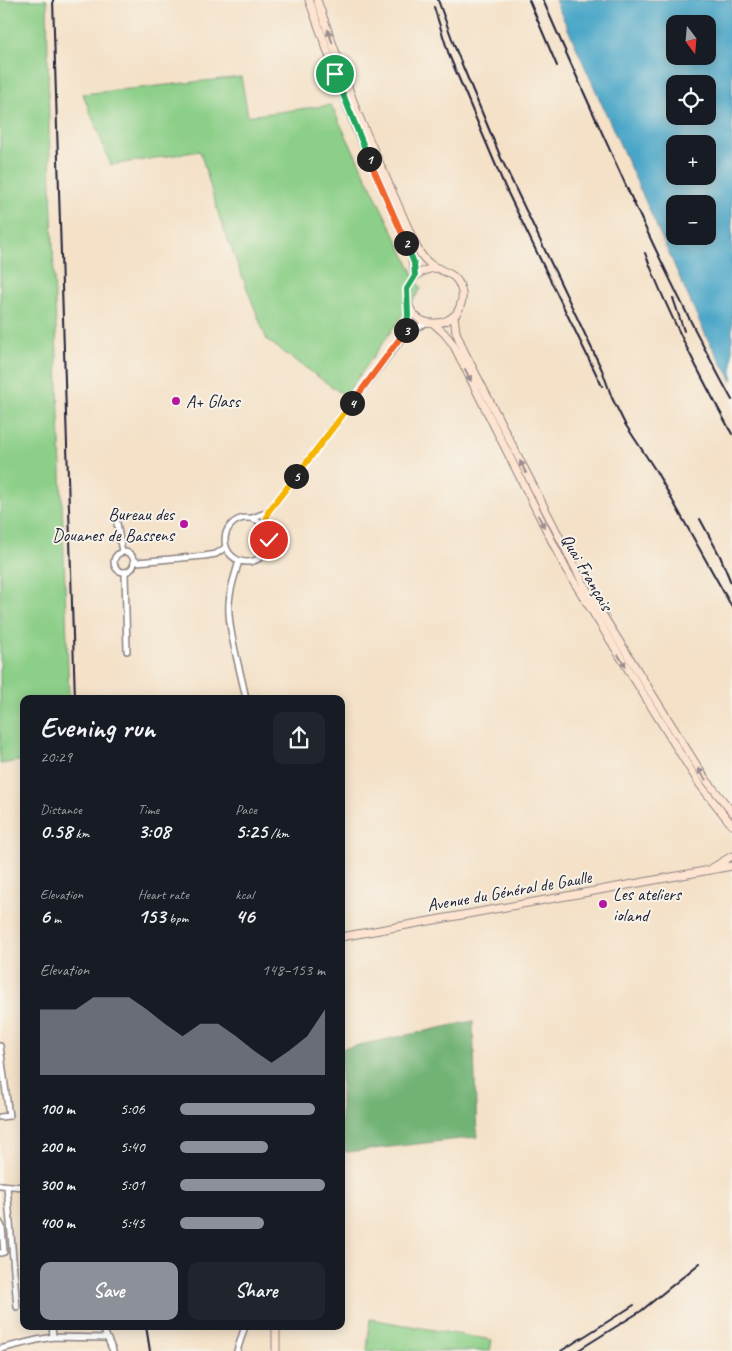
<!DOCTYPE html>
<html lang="en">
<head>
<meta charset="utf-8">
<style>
  :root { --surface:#171b24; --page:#20242c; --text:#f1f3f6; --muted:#9ea1a6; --accent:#8c9099 }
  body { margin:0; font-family:Caveat,sans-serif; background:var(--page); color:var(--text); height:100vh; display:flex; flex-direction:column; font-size:19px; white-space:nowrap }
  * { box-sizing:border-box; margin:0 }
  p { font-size:16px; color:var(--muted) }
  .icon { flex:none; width:28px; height:28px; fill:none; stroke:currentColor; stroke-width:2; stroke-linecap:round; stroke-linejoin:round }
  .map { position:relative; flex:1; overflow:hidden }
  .details { position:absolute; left:20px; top:695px; width:325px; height:635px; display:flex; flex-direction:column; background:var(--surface); border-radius:10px; box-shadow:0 2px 12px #0003 }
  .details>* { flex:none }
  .needle { width:32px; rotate:164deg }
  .tools { position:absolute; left:666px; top:15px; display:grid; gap:10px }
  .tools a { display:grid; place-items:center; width:50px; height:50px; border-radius:10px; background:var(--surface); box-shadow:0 2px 12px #0003; font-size:25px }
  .pin { position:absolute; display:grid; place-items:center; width:42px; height:42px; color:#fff; margin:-21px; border:2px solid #fff; border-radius:50%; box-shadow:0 1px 5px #0007 }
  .km { position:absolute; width:25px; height:25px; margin:-12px; border-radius:50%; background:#222; color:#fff; font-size:14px; line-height:25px; text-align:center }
  .round { display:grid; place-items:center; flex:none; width:52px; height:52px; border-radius:10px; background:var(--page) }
  .head { display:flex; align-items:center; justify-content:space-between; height:85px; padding:0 20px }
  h1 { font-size:28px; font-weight:700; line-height:38px }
  .figures { display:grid; grid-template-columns:repeat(3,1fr); gap:8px; height:85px; padding:5px 20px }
  .figures div { display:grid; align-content:center }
  .figures b { font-size:21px; font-weight:700 }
  .figures small { font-size:14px; font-weight:400 }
  .figures p { font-size:14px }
  .chart { height:140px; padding:10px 20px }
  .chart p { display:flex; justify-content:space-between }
  .chart svg { width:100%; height:90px; margin-top:5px; fill:var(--accent); opacity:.7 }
  .button { display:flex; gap:10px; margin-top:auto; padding:10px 20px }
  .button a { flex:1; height:58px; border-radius:10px; background:var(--accent); color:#fff; font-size:20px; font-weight:700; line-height:58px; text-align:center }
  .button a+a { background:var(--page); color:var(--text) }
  ul { padding:0 20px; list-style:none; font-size:16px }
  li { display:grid; grid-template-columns:80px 60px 1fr; align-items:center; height:38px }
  li i { height:12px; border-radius:6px; background:var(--accent) }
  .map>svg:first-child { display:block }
  .green { fill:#8ccf88; stroke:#577862 }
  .forest { fill:#71b274; stroke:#4a6a58 }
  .water { fill:#4aa6c8; stroke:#366482; fill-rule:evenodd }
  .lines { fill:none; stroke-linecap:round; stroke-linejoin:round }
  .street-casing { stroke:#8b8282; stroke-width:8 }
  .secondary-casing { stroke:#8b8282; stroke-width:9 }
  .street { stroke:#fff; stroke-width:5 }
  .secondary { stroke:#fde4d1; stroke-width:7 }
  .rail { stroke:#22223b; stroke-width:2 }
  .oneway { fill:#9a8d8e }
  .split-1-casing { stroke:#fff; stroke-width:10 }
  .split-2-casing { stroke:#fff; stroke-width:10 }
  .split-3-casing { stroke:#fff; stroke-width:10 }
  .split-4-casing { stroke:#fff; stroke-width:10 }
  .split-5-casing { stroke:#fff; stroke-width:10 }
  .split-6-casing { stroke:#fff; stroke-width:10 }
  .split-1 { stroke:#22a559; stroke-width:6 }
  .split-2 { stroke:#f0652b; stroke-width:6 }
  .split-3 { stroke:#22a559; stroke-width:6 }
  .split-4 { stroke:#f0652b; stroke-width:6 }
  .split-5 { stroke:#f5b400; stroke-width:6 }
  .split-6 { stroke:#f5b400; stroke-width:6 }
  .poi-dot { fill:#b5179e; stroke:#f7f3e8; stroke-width:2 }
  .labels { text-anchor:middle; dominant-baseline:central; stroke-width:4; stroke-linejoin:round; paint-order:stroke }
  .poi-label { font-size:18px; fill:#22223b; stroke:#f7f3e8; text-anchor:start }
  .street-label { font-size:18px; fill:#22223b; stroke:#f7f3e8 }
</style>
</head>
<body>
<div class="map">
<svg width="732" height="1351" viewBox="0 0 732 1351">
  <rect width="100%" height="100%" fill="#f7f3e8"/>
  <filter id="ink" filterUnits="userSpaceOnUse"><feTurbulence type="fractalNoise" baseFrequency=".02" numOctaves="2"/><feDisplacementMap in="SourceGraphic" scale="10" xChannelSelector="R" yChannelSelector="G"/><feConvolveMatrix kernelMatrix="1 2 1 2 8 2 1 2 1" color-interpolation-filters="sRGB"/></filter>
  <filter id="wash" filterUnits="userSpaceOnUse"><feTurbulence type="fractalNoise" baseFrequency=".0096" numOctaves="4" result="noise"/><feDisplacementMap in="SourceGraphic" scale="20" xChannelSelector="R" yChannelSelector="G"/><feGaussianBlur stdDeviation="1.12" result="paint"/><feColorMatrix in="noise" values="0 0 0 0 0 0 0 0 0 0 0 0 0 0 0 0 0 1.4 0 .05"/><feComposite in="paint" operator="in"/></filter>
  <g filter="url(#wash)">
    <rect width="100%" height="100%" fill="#f4e1c8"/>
    <path class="green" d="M0,0H47L49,131L69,699H24V760L0,764Z
      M241,77L248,116L331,105L421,289L345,396L267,340L221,222L200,151L111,165L83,94Z
      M370,1319L492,1340L490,1351H367Z"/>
    <path class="forest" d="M473,1021L477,1137L347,1152L341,1150V1049Z"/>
    <path class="water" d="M555,0H732V381L706,336ZM675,24H708V56H675ZM675,84H708V116H675ZM675,144H708V176H675ZM675,204H708V236H675Z"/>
  </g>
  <g filter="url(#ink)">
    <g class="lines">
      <g class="street-casing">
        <path id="street" d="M406,333L408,305
          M116,517L122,552
          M252,518L268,512
          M225 540a22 22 0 1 1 44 0a22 22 0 1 1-44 0Z
          M265,527L268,512L406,333L426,323
          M114 562a10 10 0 1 1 20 0a10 10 0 1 1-20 0Z
          M135,560L137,562L204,556L216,554L226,547
          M239,561C235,575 230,588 229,603C227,628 241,672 246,699
          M125,573L127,651
          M0,1046L9,1116L0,1117
          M0,1185L24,1187
          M7,1186L17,1307
          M0,1223L2,1227L4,1252L0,1253
          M52,1326L53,1337
          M102,1326L113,1351
          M0,1349L37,1340L53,1337L107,1338
          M237,1351L245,1326"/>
      </g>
      <g class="secondary-casing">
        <path id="secondary" d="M309,0L355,127L411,254L415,276
          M317,0L357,112L416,246C420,254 425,261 433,266C445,273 457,273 461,289C464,297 461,307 456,314C451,319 443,323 436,323C399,325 396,269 438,268
          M454,316L456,332L464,351L584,585L704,777L732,812
          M434,324L444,333L453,344L566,569L685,761L701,786L732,825
          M712,868L732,856
          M341,937L732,866
          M276,1351V1326"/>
      </g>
      <use href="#street" class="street"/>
      <use href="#secondary" class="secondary"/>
      <path class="rail" d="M53,0L75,699
        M438,0L456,50L501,158L602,370L612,398L625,424L656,471L732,607
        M529,0L557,66
        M543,0C570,63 599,126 627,188C660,260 694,331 732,400
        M434,7L449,55L505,187L602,386
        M645,253C669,316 700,375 732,434
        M673,298L684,331
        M700,519L720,556L732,585
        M146,1326L150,1351
        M561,1351L634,1305
        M577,1351L641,1311L700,1263"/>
    </g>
    <defs><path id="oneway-solid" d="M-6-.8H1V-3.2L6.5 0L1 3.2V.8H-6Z" transform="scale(1.25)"/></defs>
    <g class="oneway">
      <use href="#oneway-solid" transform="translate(330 36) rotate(-110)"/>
      <use href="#oneway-solid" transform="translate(468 375) rotate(63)"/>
      <use href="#oneway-solid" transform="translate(523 467) rotate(-117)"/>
      <use href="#oneway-solid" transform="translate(541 521) rotate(63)"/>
      <use href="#oneway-solid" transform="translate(622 661) rotate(58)"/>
      <use href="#oneway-solid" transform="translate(702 774) rotate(-123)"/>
    </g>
  </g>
  <g class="lines" filter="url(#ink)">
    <g class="split-1-casing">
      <path id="split-1" d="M335,74L369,159"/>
    </g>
    <g class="split-2-casing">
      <path id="split-2" d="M369,159L406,243"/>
    </g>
    <g class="split-3-casing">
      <path id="split-3" d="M406,243L414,263L415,276L407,289L408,316L406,330"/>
    </g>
    <g class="split-4-casing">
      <path id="split-4" d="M352,403L406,330"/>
    </g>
    <g class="split-5-casing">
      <path id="split-5" d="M296,476L352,403"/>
    </g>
    <g class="split-6-casing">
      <path id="split-6" d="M269,540L265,528L268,512L296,476"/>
    </g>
    <use href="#split-1" class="split-1"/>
    <use href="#split-2" class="split-2"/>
    <use href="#split-3" class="split-3"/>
    <use href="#split-4" class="split-4"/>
    <use href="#split-5" class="split-5"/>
    <use href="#split-6" class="split-6"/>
  </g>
  <g class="poi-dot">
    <circle cx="176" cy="401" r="5"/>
    <circle cx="184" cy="524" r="5"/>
    <circle cx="603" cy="904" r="5"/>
  </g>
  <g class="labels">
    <g class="poi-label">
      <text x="186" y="401">A+ Glass</text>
      <text x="174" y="514" text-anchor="end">Bureau des<tspan x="174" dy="21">Douanes de Bassens</tspan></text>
      <text x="613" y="894">Les ateliers<tspan x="613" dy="21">ioland</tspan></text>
    </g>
    <g class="street-label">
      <text transform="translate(587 572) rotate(60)">Quai Français</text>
      <text transform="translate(509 891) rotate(-10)">Avenue du Général de Gaulle</text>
    </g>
  </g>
</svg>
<div class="tools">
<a><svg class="needle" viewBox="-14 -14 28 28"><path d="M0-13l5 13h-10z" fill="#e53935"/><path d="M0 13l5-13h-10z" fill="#9ea1a6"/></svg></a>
<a><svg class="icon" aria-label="locate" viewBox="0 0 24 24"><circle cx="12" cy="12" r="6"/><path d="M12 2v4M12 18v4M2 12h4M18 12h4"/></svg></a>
<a>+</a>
<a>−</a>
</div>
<div class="pin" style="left:335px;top:74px;background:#1e9e55"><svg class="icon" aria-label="arrive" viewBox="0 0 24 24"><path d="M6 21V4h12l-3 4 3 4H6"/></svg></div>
<div class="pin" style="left:269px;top:540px;background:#d93025"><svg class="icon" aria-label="check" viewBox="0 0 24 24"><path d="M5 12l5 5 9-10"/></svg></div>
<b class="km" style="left:369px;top:159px">1</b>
<b class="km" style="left:406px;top:243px">2</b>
<b class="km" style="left:406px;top:330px">3</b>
<b class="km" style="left:352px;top:403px">4</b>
<b class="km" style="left:296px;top:476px">5</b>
<section class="details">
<div class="head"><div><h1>Evening run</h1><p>20:29</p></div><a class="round"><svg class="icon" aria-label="share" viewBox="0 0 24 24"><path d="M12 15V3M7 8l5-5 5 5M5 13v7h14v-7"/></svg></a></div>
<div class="figures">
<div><p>Distance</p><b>0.58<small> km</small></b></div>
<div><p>Time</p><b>3:08</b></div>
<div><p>Pace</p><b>5:25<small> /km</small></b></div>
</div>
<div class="figures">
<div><p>Elevation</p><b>6<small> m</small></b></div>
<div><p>Heart rate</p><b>153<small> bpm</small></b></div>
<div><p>kcal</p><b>46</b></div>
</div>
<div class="chart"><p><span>Elevation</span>148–153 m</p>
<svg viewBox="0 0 160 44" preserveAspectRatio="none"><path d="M0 44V12L10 12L20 12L30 6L40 6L50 6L60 12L70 19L80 25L90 19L100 19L110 25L120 32L130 38L140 32L150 25L160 12V44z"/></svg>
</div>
<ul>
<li><b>100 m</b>5:06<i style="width:93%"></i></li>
<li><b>200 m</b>5:40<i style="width:61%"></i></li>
<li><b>300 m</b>5:01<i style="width:100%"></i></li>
<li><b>400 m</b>5:45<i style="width:58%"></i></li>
</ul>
<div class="button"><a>Save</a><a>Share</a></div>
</section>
</div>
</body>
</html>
